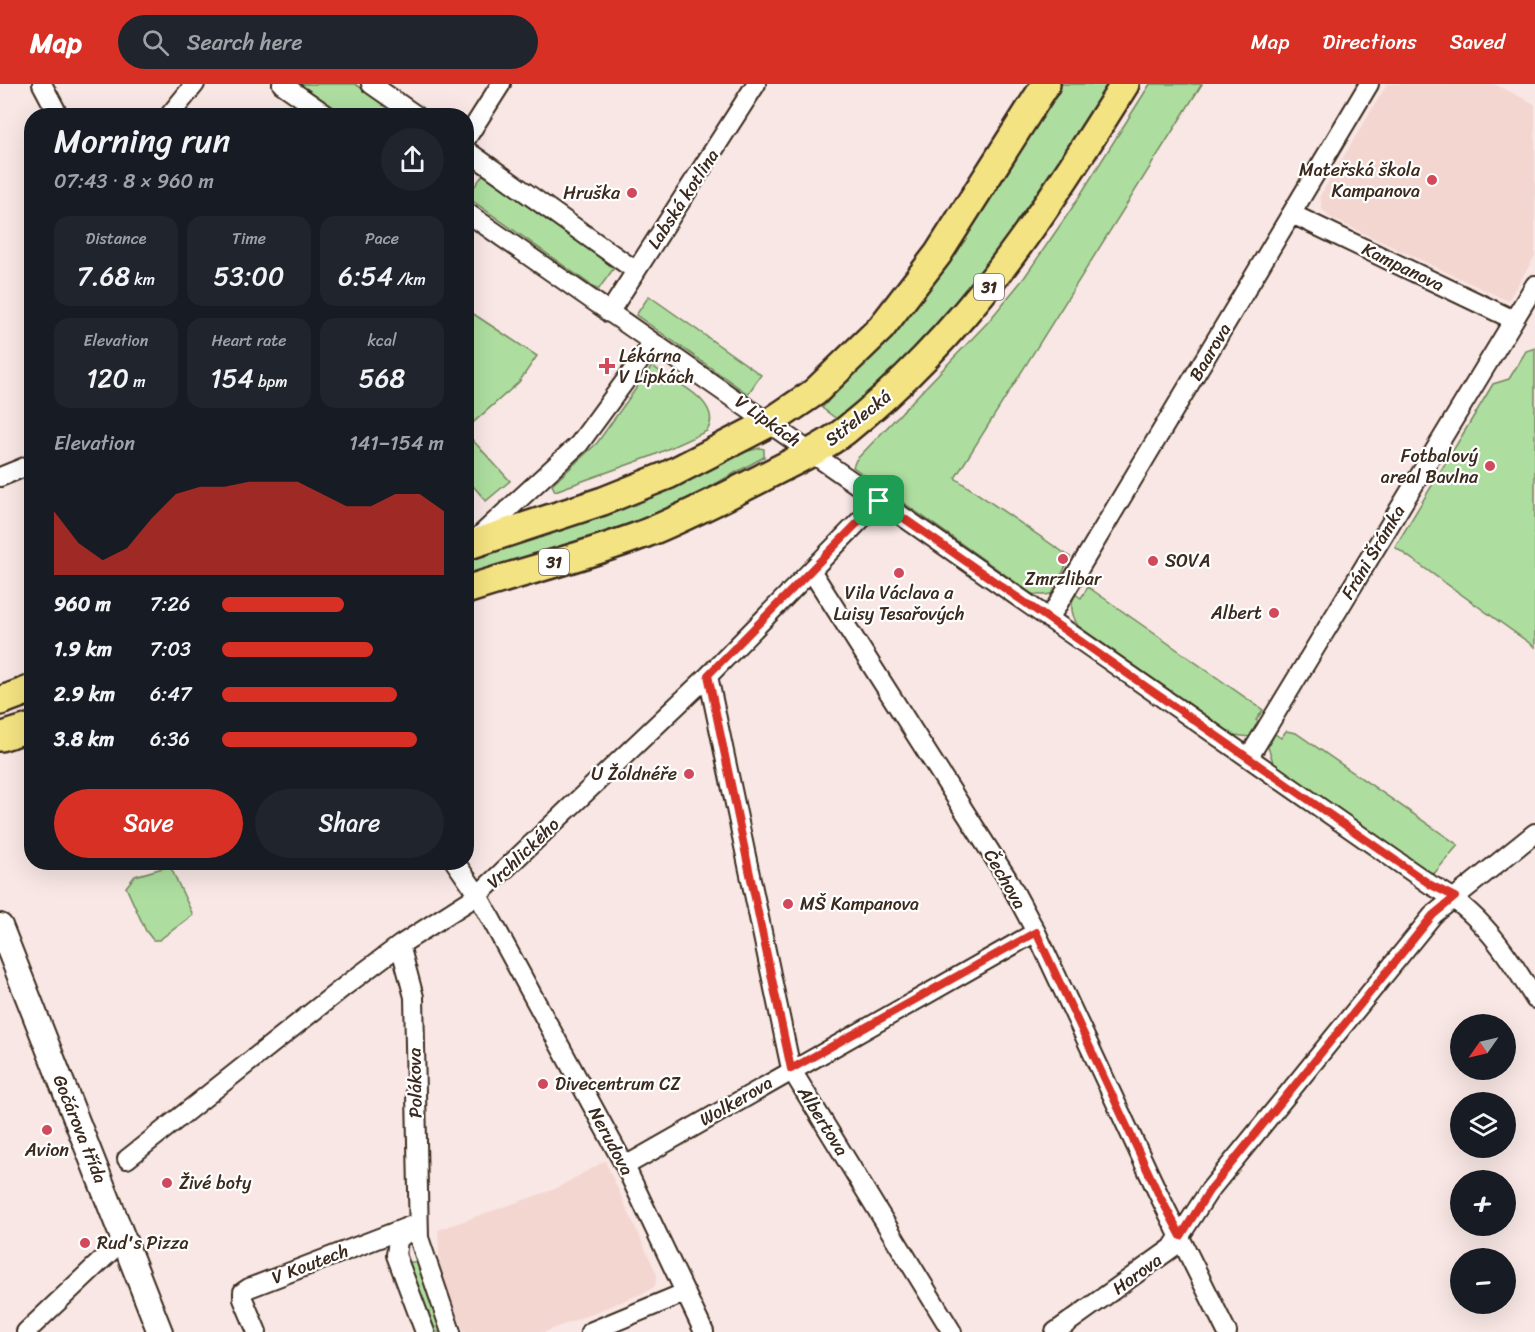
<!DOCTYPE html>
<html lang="en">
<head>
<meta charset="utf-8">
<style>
  :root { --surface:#171b24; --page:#20242c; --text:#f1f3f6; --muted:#9ea1a6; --accent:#d93025 }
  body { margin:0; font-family:Sriracha,sans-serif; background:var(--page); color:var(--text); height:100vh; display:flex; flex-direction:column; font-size:22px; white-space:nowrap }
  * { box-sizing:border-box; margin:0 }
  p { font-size:20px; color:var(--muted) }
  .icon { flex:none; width:33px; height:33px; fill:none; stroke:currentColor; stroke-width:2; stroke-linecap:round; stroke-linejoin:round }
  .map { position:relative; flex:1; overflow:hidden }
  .side { position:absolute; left:24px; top:24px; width:450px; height:762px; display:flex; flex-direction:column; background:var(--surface); border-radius:24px; box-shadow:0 6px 24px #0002 }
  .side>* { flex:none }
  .needle { width:39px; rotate:236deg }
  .buttons { position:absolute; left:1450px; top:930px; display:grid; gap:12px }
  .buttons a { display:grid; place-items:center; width:66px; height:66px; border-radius:50%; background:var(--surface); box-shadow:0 6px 24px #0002; font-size:30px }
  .pin { position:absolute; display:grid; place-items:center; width:51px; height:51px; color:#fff; margin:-26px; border-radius:12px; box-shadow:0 3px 9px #0006 }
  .round { display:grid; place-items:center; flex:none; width:63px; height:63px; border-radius:32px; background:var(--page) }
  .summary { display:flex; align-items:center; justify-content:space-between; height:102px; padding:0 30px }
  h1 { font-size:33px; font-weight:600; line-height:45px }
  .stats { display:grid; grid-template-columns:repeat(3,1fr); gap:9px; height:102px; padding:6px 30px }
  .stats div { display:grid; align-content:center; border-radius:15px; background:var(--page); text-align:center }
  .stats b { font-size:26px; font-weight:600 }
  .stats small { font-size:16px; font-weight:400 }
  .stats p { font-size:16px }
  .chart { height:168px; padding:12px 30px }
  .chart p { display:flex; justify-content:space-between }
  .chart svg { width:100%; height:108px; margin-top:6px; fill:var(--accent); opacity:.7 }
  .primary-button { display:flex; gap:12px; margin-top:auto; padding:12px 30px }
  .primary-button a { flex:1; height:69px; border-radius:36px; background:var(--accent); color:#fff; font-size:24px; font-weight:600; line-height:69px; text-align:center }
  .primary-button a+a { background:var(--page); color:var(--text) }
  ul { padding:0 30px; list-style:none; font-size:20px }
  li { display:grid; grid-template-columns:96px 72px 1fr; align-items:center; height:45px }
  li i { height:15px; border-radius:8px; background:var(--accent) }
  header { display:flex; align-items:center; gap:36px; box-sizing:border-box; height:84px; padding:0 30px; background:var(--accent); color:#fff }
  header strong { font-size:28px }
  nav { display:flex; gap:33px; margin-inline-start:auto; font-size:21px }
  .search { width:420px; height:54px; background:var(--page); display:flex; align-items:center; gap:15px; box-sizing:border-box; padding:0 21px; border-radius:33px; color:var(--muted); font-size:22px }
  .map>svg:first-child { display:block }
  .built { fill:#f4d6d1 }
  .green { fill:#adde9f; stroke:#74845e; stroke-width:1.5 }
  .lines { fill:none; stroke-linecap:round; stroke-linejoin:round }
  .street-casing { stroke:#3b2a1e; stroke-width:22 }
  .secondary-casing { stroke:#3b2a1e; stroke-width:28 }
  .primary-casing { stroke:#3b2a1e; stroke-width:32 }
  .street { stroke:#fff; stroke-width:18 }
  .secondary { stroke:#fff; stroke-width:24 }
  .primary { stroke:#f4e382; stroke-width:27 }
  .route-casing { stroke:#fff; stroke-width:12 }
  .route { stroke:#d93025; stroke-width:8 }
  .poi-dot { fill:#d1495b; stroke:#fff; stroke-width:2 }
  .labels { text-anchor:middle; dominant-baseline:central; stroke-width:4.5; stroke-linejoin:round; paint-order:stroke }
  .shield { fill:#fff; stroke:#766a62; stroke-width:1.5 }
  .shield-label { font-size:16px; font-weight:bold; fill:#3b2a1e }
  .poi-label { font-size:18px; fill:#3b2a1e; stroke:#fff; text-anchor:start }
  .street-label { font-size:18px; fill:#3b2a1e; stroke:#fff }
</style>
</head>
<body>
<header>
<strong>Map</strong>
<div class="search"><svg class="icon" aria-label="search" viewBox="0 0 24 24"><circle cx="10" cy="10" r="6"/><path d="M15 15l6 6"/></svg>Search here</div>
<nav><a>Map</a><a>Directions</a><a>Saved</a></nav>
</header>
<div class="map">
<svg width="1535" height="1248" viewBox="0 0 1535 1248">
  <rect width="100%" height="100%" fill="#f8e7e4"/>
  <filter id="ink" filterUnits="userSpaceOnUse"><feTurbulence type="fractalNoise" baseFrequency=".0167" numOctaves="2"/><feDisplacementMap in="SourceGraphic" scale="12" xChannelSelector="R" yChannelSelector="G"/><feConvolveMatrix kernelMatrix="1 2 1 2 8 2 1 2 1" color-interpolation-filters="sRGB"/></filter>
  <g filter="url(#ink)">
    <path class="built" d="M1387,0H1494L1535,20V172L1508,217L1329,133L1322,125L1320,112Z
      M605,1077L655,1186L657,1191L655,1202L646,1208L545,1248H464L440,1187L438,1146L555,1105Z"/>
    <path class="green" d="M300,0H355L401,31H345Z
      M1059,0H1112L973,205L912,271L838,336L822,324L921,214Z
      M1150,0H1202L955,394L1070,473L1058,498L1062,502C1053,512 1044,512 1032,510L853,383L856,376L988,238L1024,194L1072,124Z
      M484,89L614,184L598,206L467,113Z
      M649,212L761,291L748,310L636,231Z
      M466,225L537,272L519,298L467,344Z
      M1535,264V563L1395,463L1493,300L1509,295L1526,267Z
      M652,282C671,296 725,318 707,347L652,372L555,407L552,401L597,359Z
      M467,350L510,397L486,417L467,395Z
      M760,364L764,365V373L640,441L467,497L466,471L737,370Z
      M1088,503L1263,626L1256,636L1263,641L1250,653L1234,651L1078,542C1072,532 1069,521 1075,510L1081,514Z
      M1286,647L1296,649L1458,761L1433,791L1274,681L1268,663L1275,650L1281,654Z
      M170,782L193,831L159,856H153L146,847L126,803L135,792Z
      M411,1178H419L444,1248H429L405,1183Z"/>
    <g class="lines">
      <g class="street-casing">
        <path id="street" d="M42,0L59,32
          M282,0L328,32
          M371,0L417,32
          M169,32L195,0
          M466,55L501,0
          M466,66L636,187
          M466,128L1431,801C1479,826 1507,869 1535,915
          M1292,130L1514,236
          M609,229L756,0
          M0,393L32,380
          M476,455L579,360L653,259
          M812,488L1007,794L1036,848L1158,1109L1227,1248
          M1049,535L1369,0
          M708,592L791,985L952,1248
          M1249,673L1535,201
          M455,778L478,811L625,1082L704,1248
          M400,861L414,913L419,1154L451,1248
          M127,1075L345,902L400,861L478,811L708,592L879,417
          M625,1082L1036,848
          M412,1144L398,1156L396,1171L425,1248
          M26,1248L124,1155
          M257,1248L243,1215V1208L249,1204L418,1139
          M590,1248L684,1209
          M1055,1248L1172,1164L1209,1107L1433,831L1535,749"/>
      </g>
      <g class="secondary-casing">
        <path id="secondary" d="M0,842L160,1248"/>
      </g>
      <g class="primary-casing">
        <path id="primary" d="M466,462L603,417L668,391L769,339L815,308L881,244L938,170L1046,0
          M466,506C525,487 586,472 644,450C684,434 723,414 762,394C790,379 820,366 845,347C967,249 1043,131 1125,0
          M0,617L32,605
          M0,653L32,643"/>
      </g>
      <use href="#street" class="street"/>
      <use href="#secondary" class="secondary"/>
      <use href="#primary" class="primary"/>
    </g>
  </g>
  <g class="lines" filter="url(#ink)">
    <g class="route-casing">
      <path id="route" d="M879,417L1431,801L1455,813L1433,831L1209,1107L1181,1152L1158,1109L1036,848L791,985L708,591Z"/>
    </g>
    <use href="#route" class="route"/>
  </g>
  <g class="poi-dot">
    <circle cx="1432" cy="96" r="6"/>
    <circle cx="632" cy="109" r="6"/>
    <path d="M604 273h6v6h6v6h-6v6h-6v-6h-6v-6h6z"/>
    <circle cx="1490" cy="382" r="6"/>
    <circle cx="1063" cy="475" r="6"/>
    <circle cx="1153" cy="477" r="6"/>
    <circle cx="899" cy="489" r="6"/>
    <circle cx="1274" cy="529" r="6"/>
    <circle cx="689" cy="690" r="6"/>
    <circle cx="788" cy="820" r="6"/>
    <circle cx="543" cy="1000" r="6"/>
    <circle cx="47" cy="1046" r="6"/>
    <circle cx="167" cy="1099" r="6"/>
    <circle cx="85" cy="1159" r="6"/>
  </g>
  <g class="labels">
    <g class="shield">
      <rect x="974" y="190" width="30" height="26" rx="4.5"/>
      <rect x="539" y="465" width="30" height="26" rx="4.5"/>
    </g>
    <g class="shield-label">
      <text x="989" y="203">31</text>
      <text x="554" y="478">31</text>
    </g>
    <g class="poi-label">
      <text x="1420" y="86" text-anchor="end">Mateřská škola<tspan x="1420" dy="21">Kampanova</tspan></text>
      <text x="620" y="109" text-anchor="end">Hruška</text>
      <text x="619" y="272">Lékárna<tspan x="619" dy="21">V Lipkách</tspan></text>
      <text x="1478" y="372" text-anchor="end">Fotbalový<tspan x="1478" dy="21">areal Bavlna</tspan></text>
      <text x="1165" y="477">SOVA</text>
      <text x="1063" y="495" text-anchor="middle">Zmrzlibar</text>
      <text x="899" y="509" text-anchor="middle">Vila Václava a<tspan x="899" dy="21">Luisy Tesařových</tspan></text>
      <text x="1262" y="529" text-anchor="end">Albert</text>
      <text x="677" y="690" text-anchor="end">U Žoldnéře</text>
      <text x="800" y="820">MŠ Kampanova</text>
      <text x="555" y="1000">Divecentrum CZ</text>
      <text x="47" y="1066" text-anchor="middle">Avion</text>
      <text x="179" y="1099">Živé boty</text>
      <text x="97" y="1159">Rud's Pizza</text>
    </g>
    <g class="street-label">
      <text transform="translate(683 115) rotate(-57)">Labská kotlina</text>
      <text transform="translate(1403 183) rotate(26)">Kampanova</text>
      <text transform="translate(1210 268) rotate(-59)">Baarova</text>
      <text transform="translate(858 334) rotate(-38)">Střelecká</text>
      <text transform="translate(768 337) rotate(35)">V Lipkách</text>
      <text transform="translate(1373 468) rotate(-59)">Fráni Šrámka</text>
      <text transform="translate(523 769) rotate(-44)">Vrchlického</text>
      <text transform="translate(1005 795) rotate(60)">Čechova</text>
      <text transform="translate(415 999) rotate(-91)">Polákova</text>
      <text transform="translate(736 1017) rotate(-30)">Wolkerova</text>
      <text transform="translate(823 1037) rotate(58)">Albertova</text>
      <text transform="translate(80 1045) rotate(68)">Gočárova třída</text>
      <text transform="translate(611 1057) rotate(62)">Nerudova</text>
      <text transform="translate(310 1180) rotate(-21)">V Koutech</text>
      <text transform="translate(1137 1190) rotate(-36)">Horova</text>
    </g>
  </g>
</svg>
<div class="buttons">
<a><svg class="needle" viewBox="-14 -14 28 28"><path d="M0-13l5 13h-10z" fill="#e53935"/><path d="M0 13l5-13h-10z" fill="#9ea1a6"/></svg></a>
<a><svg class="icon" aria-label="layers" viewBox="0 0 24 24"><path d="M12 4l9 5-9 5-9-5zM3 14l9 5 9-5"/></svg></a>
<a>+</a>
<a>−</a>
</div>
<div class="pin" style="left:879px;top:417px;background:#1e9e55"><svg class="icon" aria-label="arrive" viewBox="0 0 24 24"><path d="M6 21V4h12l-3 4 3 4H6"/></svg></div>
<section class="side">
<div class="summary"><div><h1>Morning run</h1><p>07:43 · 8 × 960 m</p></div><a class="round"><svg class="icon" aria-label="share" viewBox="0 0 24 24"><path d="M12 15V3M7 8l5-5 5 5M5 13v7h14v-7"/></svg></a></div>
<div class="stats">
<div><p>Distance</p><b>7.68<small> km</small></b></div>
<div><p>Time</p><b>53:00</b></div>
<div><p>Pace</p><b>6:54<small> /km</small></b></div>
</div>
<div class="stats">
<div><p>Elevation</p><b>120<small> m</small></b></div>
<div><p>Heart rate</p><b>154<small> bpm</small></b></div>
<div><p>kcal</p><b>568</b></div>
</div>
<div class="chart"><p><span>Elevation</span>141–154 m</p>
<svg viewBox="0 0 160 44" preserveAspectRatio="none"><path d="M0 44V18L10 31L20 38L30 33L40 21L50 11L60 8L70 8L80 6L90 6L100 6L110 11L120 16L130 16L140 11L150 11L160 18V44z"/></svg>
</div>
<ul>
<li><b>960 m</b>7:26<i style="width:55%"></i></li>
<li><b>1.9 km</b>7:03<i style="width:68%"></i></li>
<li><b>2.9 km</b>6:47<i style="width:79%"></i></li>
<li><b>3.8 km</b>6:36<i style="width:88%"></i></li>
</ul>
<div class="primary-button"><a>Save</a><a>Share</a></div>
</section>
</div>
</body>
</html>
